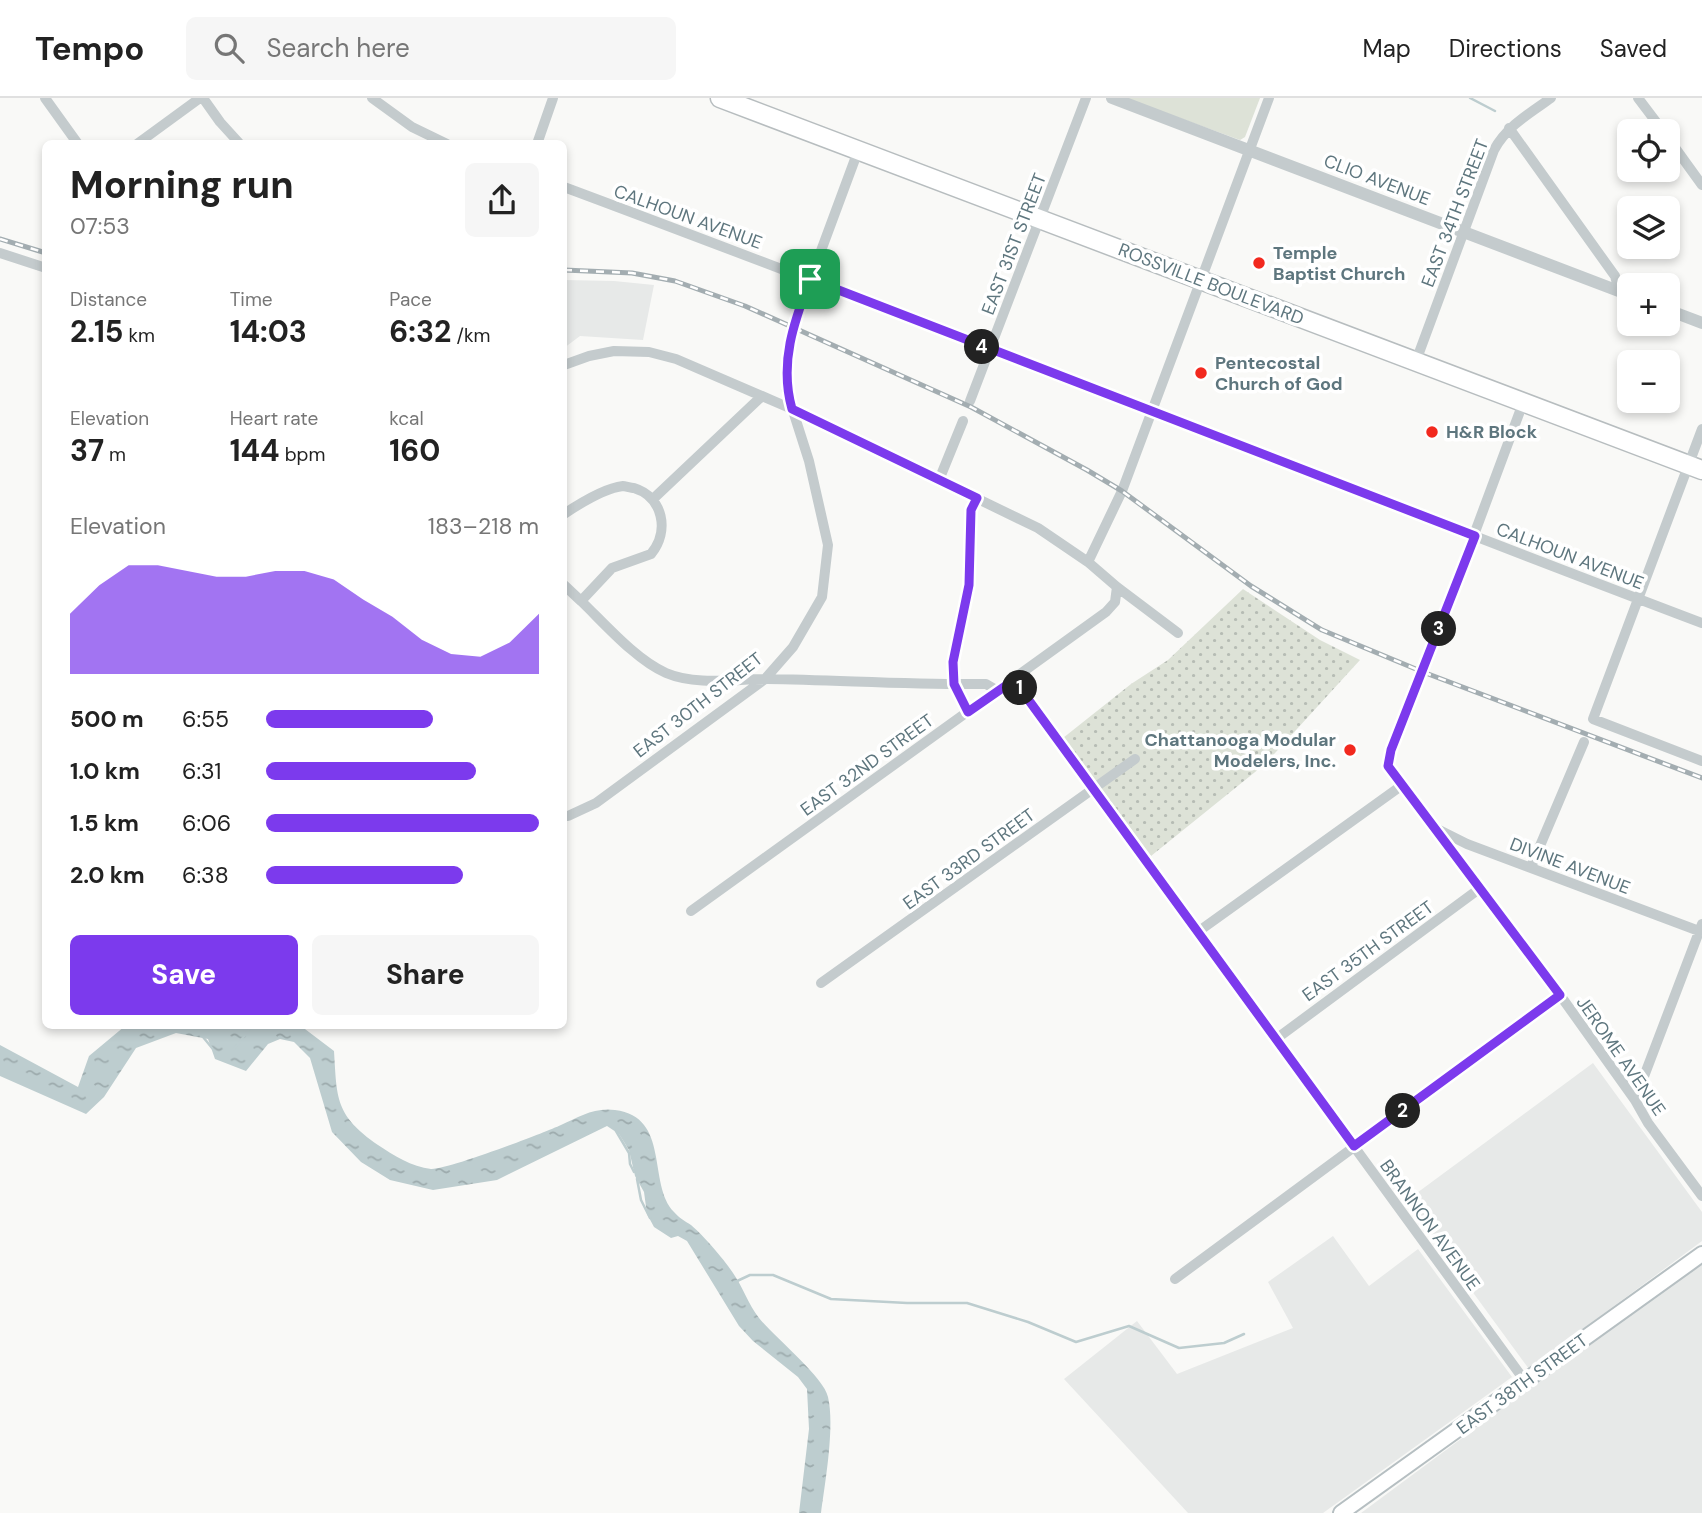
<!DOCTYPE html>
<html lang="en">
<head>
<meta charset="utf-8">
<style>
  :root { --surface:#fff; --page:#f6f6f6; --text:#222; --muted:#767676; --line:#e0e0e0; --accent:#7c3aed }
  body { margin:0; font-family:"DM Sans",sans-serif; background:var(--page); color:var(--text); height:100vh; display:flex; flex-direction:column; font-size:26px; white-space:nowrap }
  * { box-sizing:border-box; margin:0 }
  p { font-size:23px; color:var(--muted) }
  .icon { flex:none; width:38px; height:38px; fill:none; stroke:currentColor; stroke-width:2; stroke-linecap:round; stroke-linejoin:round }
  .map { position:relative; flex:1; overflow:hidden }
  .panel { position:absolute; left:42px; top:42px; width:525px; height:889px; display:flex; flex-direction:column; background:var(--surface); border-radius:10px; box-shadow:0 4px 10px #0003 }
  .panel>* { flex:none }
  .tools { position:absolute; left:1617px; top:21px; display:grid; gap:14px }
  .tools a { display:grid; place-items:center; width:63px; height:63px; border-radius:10px; background:var(--surface); box-shadow:0 4px 10px #0003; font-size:35px }
  .pin { position:absolute; display:grid; place-items:center; width:60px; height:60px; color:#fff; margin:-30px; border-radius:14px; box-shadow:0 4px 10px #0006 }
  .km { position:absolute; width:35px; height:35px; margin:-18px; border-radius:50%; background:#222; color:#fff; font-size:19px; line-height:35px; text-align:center }
  .round { display:grid; place-items:center; flex:none; width:74px; height:74px; border-radius:10px; background:var(--page) }
  .headline { display:flex; align-items:center; justify-content:space-between; height:119px; padding:0 28px }
  h1 { font-size:38px; font-weight:700; line-height:52px }
  .metrics { display:grid; grid-template-columns:repeat(3,1fr); gap:10px; height:119px; padding:7px 28px }
  .metrics div { display:grid; align-content:center }
  .metrics b { font-size:30px; font-weight:700 }
  .metrics small { font-size:19px; font-weight:400 }
  .metrics p { font-size:19px }
  .chart { height:196px; padding:14px 28px }
  .chart p { display:flex; justify-content:space-between }
  .chart svg { width:100%; height:126px; margin-top:7px; fill:var(--accent); opacity:.7 }
  .primary-button { display:flex; gap:14px; margin-top:auto; padding:14px 28px }
  .primary-button a { flex:1; height:80px; border-radius:10px; background:var(--accent); color:#fff; font-size:28px; font-weight:700; line-height:80px; text-align:center }
  .primary-button a+a { background:var(--page); color:var(--text) }
  ul { padding:0 28px; list-style:none; font-size:23px }
  li { display:grid; grid-template-columns:112px 84px 1fr; align-items:center; height:52px }
  li i { height:18px; border-radius:9px; background:var(--accent) }
  header { display:flex; align-items:center; gap:42px; box-sizing:border-box; height:98px; padding:0 35px; background:var(--surface); border-bottom:2px solid var(--line) }
  header strong { font-size:33px }
  nav { display:flex; gap:38px; margin-inline-start:auto; font-size:24px }
  .search { width:490px; height:63px; background:var(--page); display:flex; align-items:center; gap:18px; box-sizing:border-box; padding:0 24px; border-radius:10px; color:var(--muted); font-size:26px }
  .map>svg:first-child { display:block }
  .built { fill:#e7e9e8 }
  .grass { fill:#dde2d7 }
  .park { fill:url(#park-dots) }
  .water { fill:url(#water-ripples) }
  .lines { fill:none; stroke-linecap:round; stroke-linejoin:round }
  .stream { stroke:#bdcdcf; stroke-width:2.5 }
  .secondary-casing { stroke:#b6bfc2; stroke-width:18 }
  .trunk-casing { stroke:#b7bdbf; stroke-width:21 }
  .minor { stroke:#c4cbcd; stroke-width:10 }
  .tertiary { stroke:#c4cbcd; stroke-width:12 }
  .secondary { stroke:#fff; stroke-width:14 }
  .trunk { stroke:#fff; stroke-width:18 }
  .rail-casing { stroke:#a3adb1; stroke-width:5 }
  .rail { stroke:#fff; stroke-width:2.5; stroke-dasharray:8; stroke-linecap:butt }
  .route-casing { stroke:#fff; stroke-width:14 }
  .route { stroke:#7c3aed; stroke-width:9 }
  .poi-dot { fill:#f2291e; stroke:#fff; stroke-width:2.5 }
  .labels { text-anchor:middle; dominant-baseline:central; stroke-width:7; stroke-linejoin:round; paint-order:stroke }
  .street-label { font-size:18px; fill:#5e767e; stroke:#fff }
  .poi-label { font-size:18px; font-weight:bold; fill:#5e767e; stroke:#fff; text-anchor:start }
</style>
</head>
<body>
<header>
<strong>Tempo</strong>
<div class="search"><svg class="icon" aria-label="search" viewBox="0 0 24 24"><circle cx="10" cy="10" r="6"/><path d="M15 15l6 6"/></svg>Search here</div>
<nav><a>Map</a><a>Directions</a><a>Saved</a></nav>
</header>
<div class="map">
<svg width="1702" height="1415" viewBox="0 0 1702 1415">
  <defs>
    <pattern id="park-dots" width="8" height="8" patternUnits="userSpaceOnUse" patternTransform="scale(1.75)"><rect width="8" height="8" fill="#dde2d7"/><path d="M2 2h.1M6 6h.1" fill="none" stroke="#b6bcb4" stroke-width="1.8" stroke-linecap="round"/></pattern>
    <pattern id="water-ripples" width="26" height="14" patternUnits="userSpaceOnUse" patternTransform="scale(1.75)"><rect width="26" height="14" fill="#bdcdcf"/><path d="M2 4q2-2 4 0t4 0M15 11q2-2 4 0t4 0" fill="none" stroke="#9dabad"/></pattern>
  </defs>
  <rect width="100%" height="100%" fill="#f9f9f7"/>
  <path class="built" d="M564,182L614,183L654,187L643,242L580,238L564,250Z
    M1593,965L1702,1114V1143L1529,1271L1406,1103Z
    M1333,1138L1369,1188L1418,1151L1512,1279L1323,1415H1188L1064,1281L1137,1223L1177,1276L1293,1230L1268,1184Z
    M1702,1166V1415H1361L1569,1261Z"/>
  <path class="grass" d="M1125,0H1260L1245,39L1240,42Z"/>
  <path class="park" d="M1243,491L1320,542L1360,562L1265,666L1151,758L1063,640L1131,586L1168,562Z"/>
  <path class="water" d="M125,928H301L334,953C337,1001 335,1017 378,1047C393,1057 412,1069 431,1071C447,1072 541,1036 561,1027C579,1019 594,1009 615,1012C671,1019 647,1086 674,1114C679,1120 685,1123 691,1127C704,1138 723,1160 733,1175C743,1189 748,1206 759,1220C773,1238 824,1279 828,1299C835,1328 825,1385 821,1415H799L809,1331L807,1291L798,1279L753,1243L739,1228L687,1143L678,1138L671,1140L654,1129L647,1116L644,1094L635,1078L629,1052L619,1036L607,1028L497,1082L433,1092L390,1082L361,1064L332,1034L310,960L294,944L280,941L268,946L246,973L215,961L208,941L176,935L136,950L104,999L86,1016L0,978V947L78,989L89,958Z"/>
  <g class="lines">
    <path class="stream" d="M1470,0L1495,13
      M203,939L212,950
      M234,951L252,928H258
      M616,1033L629,1055L630,1066L634,1074
      M637,1081L641,1102L650,1120
      M735,1184L750,1177H773L831,1201L907,1205H967L1028,1224L1076,1244L1129,1228L1179,1250L1224,1245L1244,1236"/>
    <g class="secondary-casing">
      <path id="secondary" d="M1341,1415L1702,1156"/>
    </g>
    <g class="trunk-casing">
      <path id="trunk" d="M720,0L1702,372"/>
    </g>
    <path class="minor" d="M45,0L78,46
      M203,0L220,24L240,46
      M372,0L412,29L447,46
      M1638,0L1663,33
      M1509,30L1615,178L1619,193
      M1668,40L1702,87
      M137,46L200,0
      M537,46L553,0
      M564,89C945,231 1322,381 1702,525
      M0,155L46,170
      M1416,263L1494,52C1507,28 1530,15 1551,0
      M564,267L589,258L614,253L649,254L676,261L792,311L1038,430L1088,464L1117,489L1178,535
      M970,303L1086,0
      M1523,305L1423,574L1391,652L1388,668L1560,897L1635,1002L1648,1025L1702,1098
      M1702,331L1593,621L1702,663
      M939,382L963,323
      M653,401L762,298
      M564,416C579,406 604,390 623,388C625,388 631,390 634,390C663,399 670,433 651,456L612,470L581,503L564,487
      M1088,464L1122,393L1269,0
      M581,503C604,525 636,562 666,575C697,588 734,581 767,581C840,582 912,587 986,586L998,593
      M1014,582L1525,1283
      M968,614L954,586L953,564L969,487L971,412L977,400
      M568,718L596,705L765,581L793,549L822,499L828,447L809,363L786,291L792,231L858,53
      M1435,730L1467,746L1699,833
      M1531,769L1584,644
      M691,813L1106,514L1115,504L1117,489
      M1199,833L1401,688
      M821,885L1135,661
      M1276,941L1479,791
      M1635,1002L1702,826
      M1175,1181L1560,897"/>
    <path class="tertiary" d="M1112,0L1629,197
      M1668,212L1702,225"/>
    <use href="#secondary" class="secondary"/>
    <use href="#trunk" class="trunk"/>
    <g class="rail-casing">
      <path id="rail" d="M0,141L46,155
        M564,172L632,175L675,183L745,208L971,309L1087,372L1122,393L1251,488L1322,532L1423,574L1702,680"/>
    </g>
    <use href="#rail" class="rail"/>
  </g>
  <g class="lines">
    <g class="route-casing">
      <path id="route" d="M810,181L1475,438L1391,652L1388,668L1560,897L1354,1048L1014,582L968,614L954,586L953,564L969,487L971,412L977,400L792,311C779,265 794,224 810,181Z"/>
    </g>
    <use href="#route" class="route"/>
  </g>
  <g class="poi-dot">
    <circle cx="1259" cy="165" r="7"/>
    <circle cx="1201" cy="275" r="7"/>
    <circle cx="1432" cy="334" r="7"/>
    <circle cx="1350" cy="652" r="7"/>
  </g>
  <g class="labels">
    <g class="street-label">
      <text transform="translate(1377 82) rotate(21)">CLIO AVENUE</text>
      <text transform="translate(1455 115) rotate(-69)">EAST 34TH STREET</text>
      <text transform="translate(688 119) rotate(20)">CALHOUN AVENUE</text>
      <text transform="translate(1014 146) rotate(-69)">EAST 31ST STREET</text>
      <text transform="translate(1211 186) rotate(21)">ROSSVILLE BOULEVARD</text>
      <text transform="translate(1570 458) rotate(21)">CALHOUN AVENUE</text>
      <text transform="translate(698 607) rotate(-38)">EAST 30TH STREET</text>
      <text transform="translate(867 667) rotate(-36)">EAST 32ND STREET</text>
      <text transform="translate(969 761) rotate(-36)">EAST 33RD STREET</text>
      <text transform="translate(1570 768) rotate(21)">DIVINE AVENUE</text>
      <text transform="translate(1368 853) rotate(-36)">EAST 35TH STREET</text>
      <text transform="translate(1621 958) rotate(55)">JEROME AVENUE</text>
      <text transform="translate(1430 1127) rotate(54)">BRANNON AVENUE</text>
      <text transform="translate(1522 1286) rotate(-36)">EAST 38TH STREET</text>
    </g>
    <g class="poi-label">
      <text x="1273" y="155">Temple<tspan x="1273" dy="21">Baptist Church</tspan></text>
      <text x="1215" y="265">Pentecostal<tspan x="1215" dy="21">Church of God</tspan></text>
      <text x="1446" y="334">H&amp;R Block</text>
      <text x="1336" y="642" text-anchor="end">Chattanooga Modular<tspan x="1336" dy="21">Modelers, Inc.</tspan></text>
    </g>
  </g>
</svg>
<div class="tools">
<a><svg class="icon" aria-label="locate" viewBox="0 0 24 24"><circle cx="12" cy="12" r="6"/><path d="M12 2v4M12 18v4M2 12h4M18 12h4"/></svg></a>
<a><svg class="icon" aria-label="layers" viewBox="0 0 24 24"><path d="M12 4l9 5-9 5-9-5zM3 14l9 5 9-5"/></svg></a>
<a>+</a>
<a>−</a>
</div>
<div class="pin" style="left:810px;top:181px;background:#1e9e55"><svg class="icon" aria-label="arrive" viewBox="0 0 24 24"><path d="M6 21V4h12l-3 4 3 4H6"/></svg></div>
<b class="km" style="left:1020px;top:590px">1</b>
<b class="km" style="left:1403px;top:1013px">2</b>
<b class="km" style="left:1439px;top:531px">3</b>
<b class="km" style="left:982px;top:249px">4</b>
<section class="panel">
<div class="headline"><div><h1>Morning run</h1><p>07:53</p></div><a class="round"><svg class="icon" aria-label="share" viewBox="0 0 24 24"><path d="M12 15V3M7 8l5-5 5 5M5 13v7h14v-7"/></svg></a></div>
<div class="metrics">
<div><p>Distance</p><b>2.15<small> km</small></b></div>
<div><p>Time</p><b>14:03</b></div>
<div><p>Pace</p><b>6:32<small> /km</small></b></div>
</div>
<div class="metrics">
<div><p>Elevation</p><b>37<small> m</small></b></div>
<div><p>Heart rate</p><b>144<small> bpm</small></b></div>
<div><p>kcal</p><b>160</b></div>
</div>
<div class="chart"><p><span>Elevation</span>183–218 m</p>
<svg viewBox="0 0 160 44" preserveAspectRatio="none"><path d="M0 44V23L10 13L20 6L30 6L40 8L50 10L60 10L70 8L80 8L90 11L100 18L110 24L120 32L130 37L140 38L150 33L160 23V44z"/></svg>
</div>
<ul>
<li><b>500 m</b>6:55<i style="width:61%"></i></li>
<li><b>1.0 km</b>6:31<i style="width:77%"></i></li>
<li><b>1.5 km</b>6:06<i style="width:100%"></i></li>
<li><b>2.0 km</b>6:38<i style="width:72%"></i></li>
</ul>
<div class="primary-button"><a>Save</a><a>Share</a></div>
</section>
</div>
</body>
</html>
